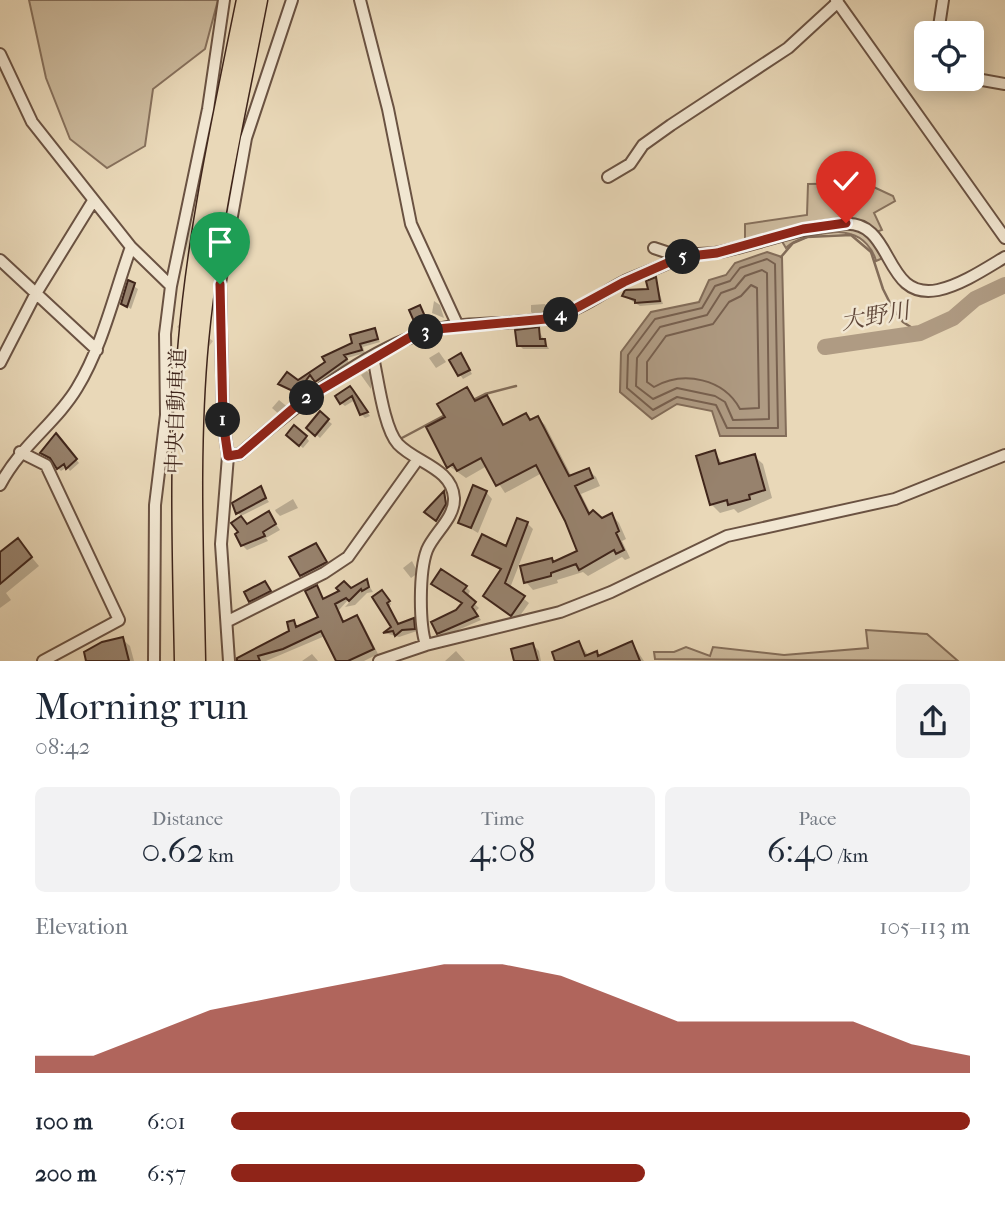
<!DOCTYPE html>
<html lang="en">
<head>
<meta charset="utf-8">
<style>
  :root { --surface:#fff; --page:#f2f2f3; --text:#1f2937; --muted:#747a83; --accent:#8f2418 }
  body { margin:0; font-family:"IM FELL French Canon","Noto Serif JP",serif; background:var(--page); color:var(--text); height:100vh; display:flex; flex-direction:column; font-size:26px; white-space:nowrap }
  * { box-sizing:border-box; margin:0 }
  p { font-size:23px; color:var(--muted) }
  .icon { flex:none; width:38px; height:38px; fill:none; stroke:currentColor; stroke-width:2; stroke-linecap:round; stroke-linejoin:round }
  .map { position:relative; height:661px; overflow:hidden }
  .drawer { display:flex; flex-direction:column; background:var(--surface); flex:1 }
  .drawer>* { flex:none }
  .tools { position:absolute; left:914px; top:21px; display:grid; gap:14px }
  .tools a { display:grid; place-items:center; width:70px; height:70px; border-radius:10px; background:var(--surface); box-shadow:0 4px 18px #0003; font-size:35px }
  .pin { position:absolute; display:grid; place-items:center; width:60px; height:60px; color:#fff; margin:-72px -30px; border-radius:50% 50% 50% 0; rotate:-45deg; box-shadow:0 0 7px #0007 }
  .pin .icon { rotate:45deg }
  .km { position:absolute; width:35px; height:35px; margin:-18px; border-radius:50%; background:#222; color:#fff; font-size:19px; line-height:35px; text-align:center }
  .round { display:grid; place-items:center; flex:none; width:74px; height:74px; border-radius:10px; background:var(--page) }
  .overview { display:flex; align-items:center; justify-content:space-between; height:119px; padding:0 35px }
  h1 { font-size:38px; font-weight:600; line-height:52px }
  .stats { display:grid; grid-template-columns:repeat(3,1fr); gap:10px; height:119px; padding:7px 35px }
  .stats div { display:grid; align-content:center; border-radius:10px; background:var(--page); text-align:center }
  .stats b { font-size:35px; font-weight:600 }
  .stats small { font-size:19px; font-weight:400 }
  .stats p { font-size:19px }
  .chart { height:196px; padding:14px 35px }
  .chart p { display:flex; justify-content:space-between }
  .chart svg { width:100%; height:126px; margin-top:7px; fill:var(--accent); opacity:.7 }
  ul { padding:0 35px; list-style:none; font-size:23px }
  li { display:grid; grid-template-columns:112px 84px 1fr; align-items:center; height:52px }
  li i { height:18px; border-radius:9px; background:var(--accent) }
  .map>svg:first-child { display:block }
  .green { fill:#ccba9d; stroke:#86705c; stroke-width:2 }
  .water { fill:#af9b83; stroke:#826c59; stroke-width:2 }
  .shadow { fill:#0003 }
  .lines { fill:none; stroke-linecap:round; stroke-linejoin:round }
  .shore { stroke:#77604f; stroke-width:2 }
  .stream { stroke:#826c59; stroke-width:2.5 }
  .river { stroke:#af9b83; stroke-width:16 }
  .building { fill:#97826d; stroke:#3f251b; stroke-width:2 }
  .minor-tunnel { stroke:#c7b499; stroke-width:10; stroke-dasharray:10 5; stroke-linecap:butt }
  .minor-casing { stroke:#6a5242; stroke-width:14 }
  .highway-casing { stroke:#3f251b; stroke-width:19 }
  .minor { stroke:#f1e6d1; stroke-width:10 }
  .highway { stroke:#e9d8b8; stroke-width:16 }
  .route-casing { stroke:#fff; stroke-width:14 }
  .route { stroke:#8f2418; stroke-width:9 }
  .labels { text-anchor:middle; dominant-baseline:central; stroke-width:5; stroke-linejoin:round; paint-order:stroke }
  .street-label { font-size:21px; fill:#3f251b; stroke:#f1e6d1 }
  .water-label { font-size:23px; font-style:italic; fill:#61483a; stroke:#f1e6d1 }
</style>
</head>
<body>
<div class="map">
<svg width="1005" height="661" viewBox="0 0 1005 661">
  <rect width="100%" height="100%" fill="#e9d8b8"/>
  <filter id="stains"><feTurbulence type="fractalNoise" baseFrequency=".00286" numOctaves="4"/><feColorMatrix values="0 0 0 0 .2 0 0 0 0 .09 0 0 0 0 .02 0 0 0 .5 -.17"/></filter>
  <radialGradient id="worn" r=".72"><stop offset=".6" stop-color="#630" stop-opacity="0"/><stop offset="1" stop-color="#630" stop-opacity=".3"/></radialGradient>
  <path class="green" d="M29,0H218L205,49L153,89L145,146L107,168L70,139L46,78Z
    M865,183L893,196L895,201L874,213L882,230L867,235L879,247L883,258L876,261C873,249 863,237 850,234C836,229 796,237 786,248L777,233L745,240V224L807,215L808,184Z
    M866,630L927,634L958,661L655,659L654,652H674L686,647L710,656L713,647L784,655L868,648Z"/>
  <path class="water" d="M767,252L782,257L786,436H720L712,411L677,404L652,419L620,392L621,352L651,312L699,302L709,280L726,275L735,263Z"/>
  <path class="shadow" d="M655,279L663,304L640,306L624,296L650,290Z
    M129,283L138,289L131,309L123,304Z
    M434,301L440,305L444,318L432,313Z
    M545,304L550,313L535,316L531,312V305Z
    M419,307L429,325L421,329L417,325Z
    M538,329L549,349H523L519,345Z
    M374,330L380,342L363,347L365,353L347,358L349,363L320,384L314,378L301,395L281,384L298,382Z
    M439,352L446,362L436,368L429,358Z
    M464,359L472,374L463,379L451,361Z
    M367,371L371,375V389L361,375Z
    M466,389L477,402L486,397L505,426L526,415L532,421L538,418L545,425L572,477L588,470L596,477L600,486L581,494L591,514L602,520L612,515L619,523L626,539L622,541L630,558L625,560L622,557L588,576L583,572L557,580L558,583L533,590L526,582L552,560L555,563L579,552L542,473L505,493L487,466L466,478L449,466L447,418Z
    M353,392L370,416L365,418L361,414L355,400L345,406L341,403Z
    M279,400L290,409L281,416L272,408Z
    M320,414L332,424L320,438L308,428Z
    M56,436L79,463L70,471L67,467L61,471L45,456Z
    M306,437L309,441L303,448L292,439Z
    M714,452L724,465L754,456L763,464L772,498L738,513L734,509L720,513L711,504Z
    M260,489L269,502L241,516L238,513Z
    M486,492L492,499L478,533L460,522Z
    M444,494L449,508L440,523L426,512Z
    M293,499L298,508L280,516L276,512L275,510Z
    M268,513L280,530L266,538L268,541L247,550L242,545L248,526Z
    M527,523L533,529L510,588L529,603L517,620L490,601L502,571L474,554L507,548Z
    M18,541L39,566L6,593L11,600L0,608V554Z
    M316,545L331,568L307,581L301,575Z
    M412,561L418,573L411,578L403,568Z
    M366,581L373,592L367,593L355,605L345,607L360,591H356L339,610L345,623L357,617L362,622L378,654L364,661H337L325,636L266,661H242L291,632L294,622L299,628L320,618L317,587L325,600Z
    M265,583L273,595L254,604L251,600Z
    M433,584L466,587L470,591L467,597L479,608L475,612L481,620L442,637L438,633L463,604Z
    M384,595L391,604L389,607L398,626L413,620L417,631L399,637L385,633L393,627Z
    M122,639L130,646L134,661H84Z
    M579,643L589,656L596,653L600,657L632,643L644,661H557Z
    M533,645L539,651L541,661H516Z
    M456,651L465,661H445Z
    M312,654L318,661H302Z"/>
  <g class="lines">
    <path class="shore" d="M767,259L775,264L778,428H727L716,405L677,397L653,410L627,388L628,355L655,319L702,308L715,286L730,281L740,268Z
      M762,270L767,273L769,419L733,420L725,402L715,396L677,388L653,399L636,386L637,358L660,327L707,315L721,293L735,288L745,276Z
      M751,285L757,288L759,408L740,409C724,379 684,370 654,387L647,382V362L666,336L713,324L729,302L741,296Z"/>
    <path class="stream" d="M781,257L793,243L807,237L851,235L871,252L883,289L892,307L903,322L920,333
      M471,401L485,394L516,386
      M400,439L447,414"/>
    <path class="river" d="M825,347L920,333L953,318L975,299L1005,285"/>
  </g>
  <path class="building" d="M656,277L660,301L635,303V300L622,296L625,290L648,289L646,281Z
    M128,280L135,283L127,307L121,304Z
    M420,305L427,321L416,326L409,310Z
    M539,327L540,339H545L546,346H517L515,330Z
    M375,328L378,339L360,344L362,350L344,355L347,359L315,382L310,375L297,393L278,384L287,372L298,380L325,362L322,357L352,343L350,335Z
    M461,353L470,370L458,376L449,360Z
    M350,386L353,390L368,412L360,415L352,396L340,404L335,396Z
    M467,387L475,401L487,395L503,425L526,413L530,420L538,416L569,476L589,468L593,478L575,486L589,514L593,510L602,518L612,513L619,531L616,533L624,550L616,554L614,550L579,570L576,564L551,573V576L524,583L520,566L552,558L553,562L577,551L565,521L536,465L496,486L481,458L457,471L453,464L447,468L426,427L445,417L437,404Z
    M320,411L329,419L315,436L306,428Z
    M294,425L307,436L299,446L286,435Z
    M56,433L77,459L66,469L64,464L57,469L50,458L40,453Z
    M715,450L719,464L755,454L765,490L749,495L750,499L728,505L727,500L710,505L696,456Z
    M473,485L487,491L471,528L458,523Z
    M261,486L266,498L236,514L232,503Z
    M444,491L446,504L436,521L424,512Z
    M269,511L276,524L263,532L265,536L241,546L235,534L238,532L231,523L241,516L247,524Z
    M517,518L528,522L505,583L525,596L511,616L483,596L501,569L472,555L482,534L506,546Z
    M18,538L32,557L0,584V552Z
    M316,543L327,562L300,576L289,557Z
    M441,569L467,586L463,591L476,602L472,607L478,616L437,634L431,622L456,610L462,603L431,584Z
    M367,579L369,587L362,591L361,589L349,601L346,598L335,604L343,622L357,615L374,649L348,661H336L321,631L283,649L258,656L260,661H237V658L289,631L287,622L294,620L296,627L318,617L305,591L317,585L323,599L339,591L336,588L344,581L351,588Z
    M265,581L271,591L249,602L244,592Z
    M382,590L390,601L387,603L398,624L414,618L415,629L402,630L395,636L393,631L383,633L391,627L372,597Z
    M123,637L129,661H86L84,652L102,642Z
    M579,641L585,656L597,651L598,656L632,641L640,661H555L552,652Z
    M533,643L538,661H514L511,649Z"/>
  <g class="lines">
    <path class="minor-tunnel" d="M180,323L210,345"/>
    <g class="minor-casing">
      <path id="minor" d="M360,0L388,109L411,224L458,326
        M836,0L1005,238
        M938,33L943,0
        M0,54L32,122L131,247L171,286
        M971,78L1005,84
        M608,177L630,164L643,145L671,125L788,48L838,2
        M654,248L681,257
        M0,260L97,350
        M373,357C378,379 384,429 398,444C416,463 452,468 454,498C455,518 434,533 427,550C419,571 419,624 426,645
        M0,363L35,295L93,201
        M20,452L46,465L119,620L43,661
        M228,456L240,454C290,410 369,346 434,330C477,319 522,328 565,313C587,306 605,291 625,281C643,273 661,267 679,258C690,252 707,255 720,252C762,243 801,227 844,224C895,220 882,301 938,290C961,285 985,269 1005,257
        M0,485C21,445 56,423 77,388C103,345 114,294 131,247
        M228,621L324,573L348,557L418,459
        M154,661L155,505L166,415L165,334L171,286L208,109L224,0
        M229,661L221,544L228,456L223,421L220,283L246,138L292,0
        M379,661L426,645L560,612L611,592L727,536L895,499L1005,455"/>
    </g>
    <g class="highway-casing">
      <path id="highway" d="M183,661C181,554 177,448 187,341C197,226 222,113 245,0
        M197,661C195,555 190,448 200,341C211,226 237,114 259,0"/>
    </g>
    <use href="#minor" class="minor"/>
    <use href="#highway" class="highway"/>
  </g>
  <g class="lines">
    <g class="route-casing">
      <path id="route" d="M220,284L223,421L228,456L240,454L303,400L412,336L437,329L546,319L567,313L624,282L681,257L717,253L803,229L846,223"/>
    </g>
    <use href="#route" class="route"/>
  </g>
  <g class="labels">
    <g class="street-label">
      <text transform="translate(176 411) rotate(-88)">中央自動車道</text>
    </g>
    <g class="water-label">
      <text transform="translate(875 316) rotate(-10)">大野川</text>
    </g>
  </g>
  <rect width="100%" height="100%" filter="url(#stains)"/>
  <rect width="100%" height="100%" fill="url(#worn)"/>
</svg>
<div class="tools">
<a><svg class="icon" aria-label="locate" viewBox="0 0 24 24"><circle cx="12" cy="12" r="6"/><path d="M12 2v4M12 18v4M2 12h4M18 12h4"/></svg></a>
</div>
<div class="pin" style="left:220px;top:284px;background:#1e9e55"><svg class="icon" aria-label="arrive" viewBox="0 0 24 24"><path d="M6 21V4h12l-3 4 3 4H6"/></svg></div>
<div class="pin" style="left:846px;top:223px;background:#d93025"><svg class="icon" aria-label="check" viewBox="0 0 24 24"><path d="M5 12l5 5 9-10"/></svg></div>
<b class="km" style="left:223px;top:420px">1</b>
<b class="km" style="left:307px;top:398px">2</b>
<b class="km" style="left:426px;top:332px">3</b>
<b class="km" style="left:561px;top:315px">4</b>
<b class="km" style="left:683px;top:257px">5</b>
</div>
<section class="drawer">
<div class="overview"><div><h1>Morning run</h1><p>08:42</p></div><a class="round"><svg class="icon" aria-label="share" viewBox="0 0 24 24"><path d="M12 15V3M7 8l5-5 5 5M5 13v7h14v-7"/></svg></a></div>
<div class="stats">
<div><p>Distance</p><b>0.62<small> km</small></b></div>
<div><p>Time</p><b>4:08</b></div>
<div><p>Pace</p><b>6:40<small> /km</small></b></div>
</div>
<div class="chart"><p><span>Elevation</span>105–113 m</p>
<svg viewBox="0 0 160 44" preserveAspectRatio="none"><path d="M0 44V38L10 38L20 30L30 22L40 18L50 14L60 10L70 6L80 6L90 10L100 18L110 26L120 26L130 26L140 26L150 34L160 38V44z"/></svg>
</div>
<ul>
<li><b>100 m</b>6:01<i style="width:100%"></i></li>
<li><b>200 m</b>6:57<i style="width:56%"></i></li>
</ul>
</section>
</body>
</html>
